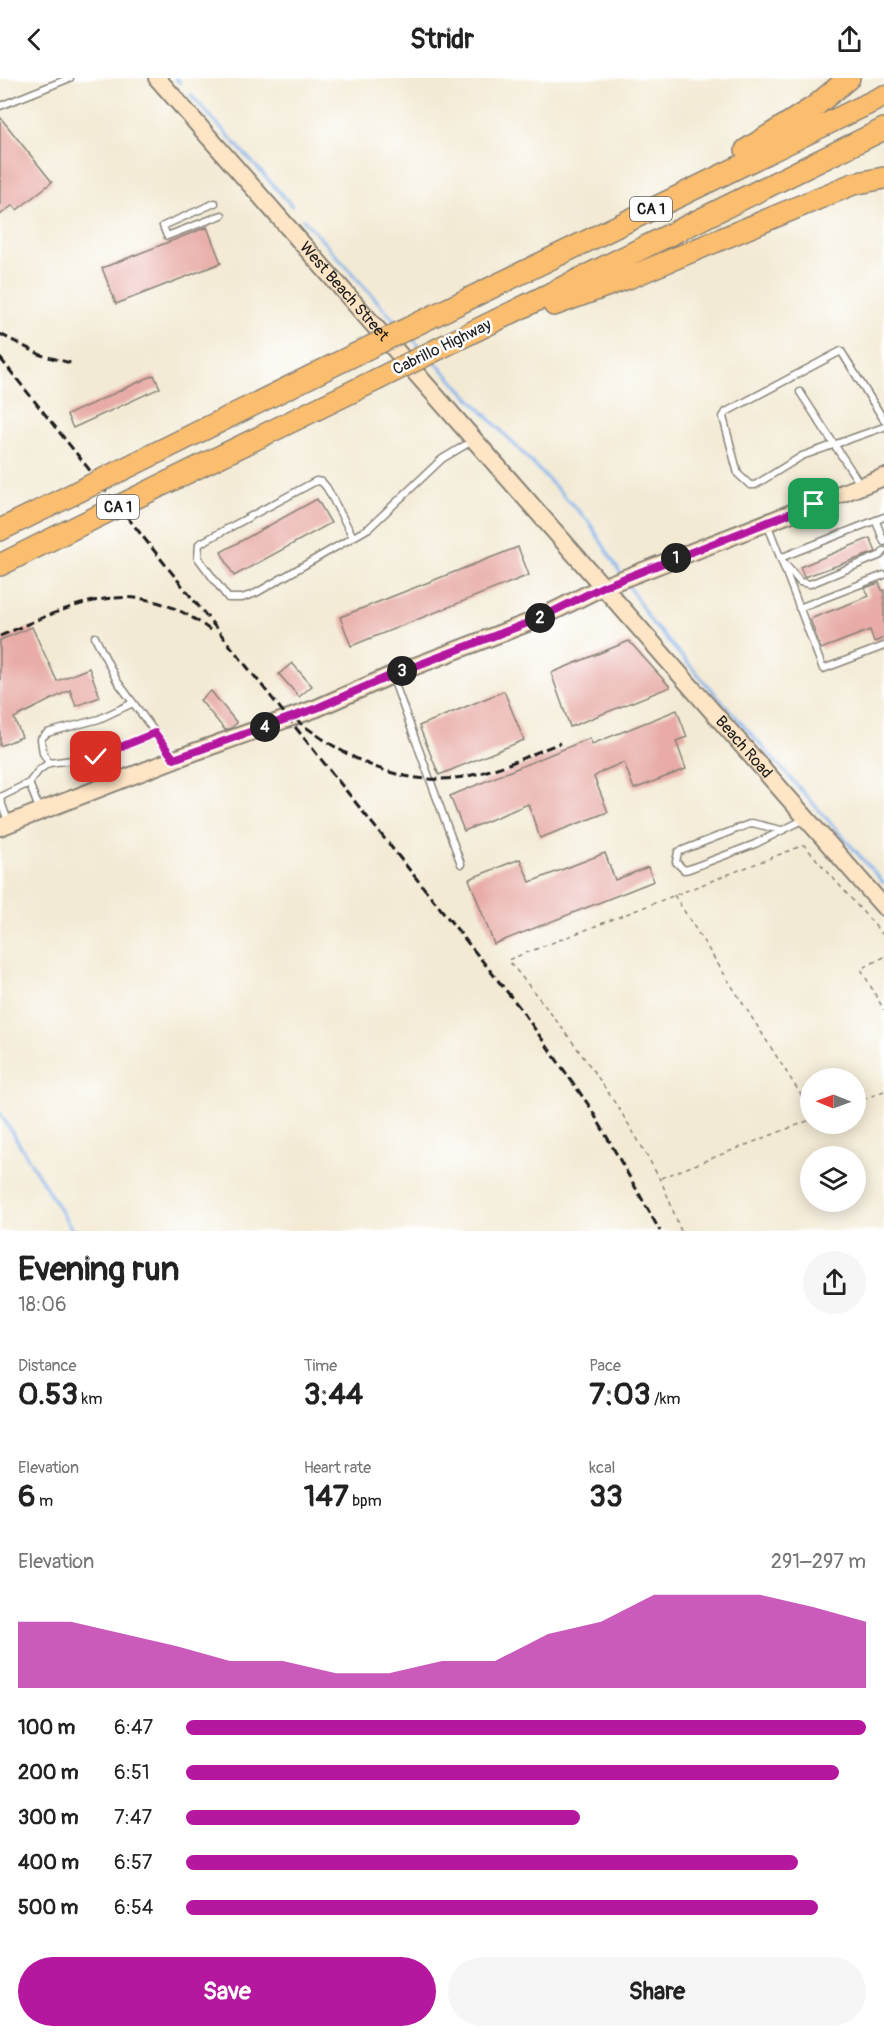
<!DOCTYPE html>
<html lang="en">
<head>
<meta charset="utf-8">
<style>
  :root { --surface:#fff; --page:#f6f6f6; --text:#222; --muted:#767676; --accent:#b5179e }
  body { margin:0; font-family:Pangolin,sans-serif; background:var(--page); color:var(--text); height:100vh; display:flex; flex-direction:column; font-size:22px; white-space:nowrap }
  * { box-sizing:border-box; margin:0 }
  p { font-size:20px; color:var(--muted) }
  .icon { flex:none; width:33px; height:33px; fill:none; stroke:currentColor; stroke-width:2; stroke-linecap:round; stroke-linejoin:round }
  .map { position:relative; height:1153px; overflow:hidden }
  .side { display:flex; flex-direction:column; background:var(--surface); flex:1 }
  .side>* { flex:none }
  .needle { width:39px; rotate:271deg }
  .fabs { position:absolute; left:800px; top:990px; display:grid; gap:12px }
  .fabs a { display:grid; place-items:center; width:66px; height:66px; border-radius:50%; background:var(--surface); box-shadow:0 3px 15px #0003; font-size:30px }
  .pin { position:absolute; display:grid; place-items:center; width:51px; height:51px; color:#fff; margin:-26px; border-radius:12px; box-shadow:0 3px 9px #0006 }
  .km { position:absolute; width:30px; height:30px; margin:-15px; border-radius:50%; background:#222; color:#fff; font-size:16px; line-height:30px; text-align:center }
  .round { display:grid; place-items:center; flex:none; width:63px; height:63px; border-radius:32px; background:var(--page) }
  .headline { display:flex; align-items:center; justify-content:space-between; height:102px; padding:0 18px }
  h1 { font-size:33px; font-weight:700; line-height:45px }
  .metrics { display:grid; grid-template-columns:repeat(3,1fr); gap:9px; height:102px; padding:6px 18px }
  .metrics div { display:grid; align-content:center }
  .metrics b { font-size:30px; font-weight:700 }
  .metrics small { font-size:16px; font-weight:400 }
  .metrics p { font-size:16px }
  .chart { height:168px; padding:12px 18px }
  .chart p { display:flex; justify-content:space-between }
  .chart svg { width:100%; height:108px; margin-top:6px; fill:var(--accent); opacity:.7 }
  .primary-button { display:flex; gap:12px; margin-top:auto; padding:12px 18px }
  .primary-button a { flex:1; height:69px; border-radius:36px; background:var(--accent); color:#fff; font-size:24px; font-weight:700; line-height:69px; text-align:center }
  .primary-button a+a { background:var(--page); color:var(--text) }
  ul { padding:0 18px; list-style:none; font-size:20px }
  li { display:grid; grid-template-columns:96px 72px 1fr; align-items:center; height:45px }
  li i { height:15px; border-radius:8px; background:var(--accent) }
  header { display:flex; justify-content:space-between; align-items:center; height:78px; padding:0 18px; background:var(--surface); font-size:27px; font-weight:700 }
  .map>svg:first-child { display:block }
  .lines { fill:none; stroke-linecap:round; stroke-linejoin:round }
  .stream { stroke:#82b2ed; stroke-width:3 }
  .building { fill:#e8aba6 }
  .lane-casing { stroke:#888378; stroke-width:9 }
  .secondary-casing { stroke:#888378; stroke-width:20 }
  .highway-casing { stroke:#888378; stroke-width:24 }
  .path { stroke:#888378; stroke-width:1.5; stroke-dasharray:4.5 4.5; stroke-linecap:butt }
  .lane { stroke:#fff; stroke-width:6 }
  .secondary { stroke:#fde5c5; stroke-width:16 }
  .highway { stroke:#fbbd6e; stroke-width:21 }
  .rail { stroke:#1c1c1c; stroke-width:3; stroke-dasharray:9 4.5; stroke-linecap:butt }
  .highway-bridge-casing { stroke:#888378; stroke-width:24; stroke-linecap:butt }
  .highway-bridge { stroke:#fbbd6e; stroke-width:21 }
  .route-casing { stroke:#fff; stroke-width:12 }
  .route { stroke:#b5179e; stroke-width:8 }
  .labels { text-anchor:middle; dominant-baseline:central; stroke-width:5; stroke-linejoin:round; paint-order:stroke }
  .shield { fill:#fff; stroke:#606060; stroke-width:1.5 }
  .shield-label { font-size:15px; font-weight:bold; fill:#1c1c1c }
  .street-label { font-size:16px; fill:#1c1c1c; stroke:#fff }
</style>
</head>
<body>
<header><svg class="icon" aria-label="back" viewBox="0 0 24 24"><path d="M15 5l-7 7 7 7"/></svg>Stridr<svg class="icon" aria-label="share" viewBox="0 0 24 24"><path d="M12 15V3M7 8l5-5 5 5M5 13v7h14v-7"/></svg></header>
<div class="map">
<svg width="884" height="1153" viewBox="0 0 884 1153">
  <rect width="100%" height="100%" fill="#fff"/>
  <filter id="ink" filterUnits="userSpaceOnUse"><feTurbulence type="fractalNoise" baseFrequency=".0167" numOctaves="2"/><feDisplacementMap in="SourceGraphic" scale="12" xChannelSelector="R" yChannelSelector="G"/><feConvolveMatrix kernelMatrix="1 2 1 2 8 2 1 2 1" color-interpolation-filters="sRGB"/></filter>
  <filter id="wash" filterUnits="userSpaceOnUse"><feTurbulence type="fractalNoise" baseFrequency=".008" numOctaves="4" result="noise"/><feDisplacementMap in="SourceGraphic" scale="24" xChannelSelector="R" yChannelSelector="G"/><feGaussianBlur stdDeviation="1.35" result="paint"/><feColorMatrix in="noise" values="0 0 0 0 0 0 0 0 0 0 0 0 0 0 0 0 0 1.4 0 .05"/><feComposite in="paint" operator="in"/></filter>
  <g filter="url(#wash)">
    <rect width="100%" height="100%" fill="#f3ead4"/>
    <g class="lines">
      <path class="stream" d="M176,0L180,5
        M191,17L292,128
        M303,141L398,246
        M409,257L421,270
        M434,283L589,444L621,496
        M626,504L652,545L884,805
        M0,1035L73,1153"/>
    </g>
    <g id="blocks">
      <path class="building" d="M0,39L52,104L17,132L13,127L0,137Z
        M207,149L221,185L116,226L102,190Z
        M154,297L160,310L73,350L67,337Z
        M317,421L331,445L234,498L221,474Z
        M870,460L876,474L804,499L800,489Z
        M518,469L529,497L351,568L340,539Z
        M879,505L882,512H884V560L874,564L870,552L821,571L810,541L869,518L865,510Z
        M32,549L57,603L89,590L100,619L76,628L70,612L14,640L22,659L0,668V562Z
        M629,563L670,609L570,649L551,595Z
        M292,585L312,608L299,619L279,596Z
        M211,613L237,645L231,650L225,652L200,622Z
        M504,613L524,662L439,697L419,648Z
        M677,632L687,659L676,663L686,691L634,711L624,684L603,693L594,699L608,734L540,760L528,726L464,753L450,718L590,660L592,666Z
        M605,775L615,802L648,789L654,803L494,866L469,801L520,781L530,804Z"/>
    </g>
  </g>
  <g filter="url(#ink)">
    <use href="#blocks" fill-opacity="0" stroke="#888378" stroke-width="1.5"/>
    <g class="lines">
      <g class="lane-casing">
        <path id="lane" d="M0,28L70,0
          M215,125L163,148L167,158L222,137
          M800,314L860,406
          M884,342L841,273L726,334L723,339L738,396L750,407H755L802,378L884,349
          M884,439L780,480L800,504L810,506L881,477L884,473
          M876,443L884,464
          M767,445L823,591L884,568
          M353,459L327,410L322,404L316,403L199,466L198,480L228,520H242L256,515L369,450L442,381L472,363
          M799,530L884,497
          M95,559L117,603L174,680
          M392,598L461,786
          M49,685L43,675L41,661L47,655L99,641L133,625
          M0,719L29,705
          M0,721L8,743
          M40,733L29,705L39,692L49,685L96,679L155,655
          M781,752L752,745L678,774L676,784L684,792L689,791L755,766L805,741"/>
      </g>
      <g class="secondary-casing">
        <g id="secondary">
          <path id="s1" d="M157,0L884,829"/>
          <path d="M0,749L175,681L317,630L392,597L538,541L602,509L884,399"/>
        </g>
      </g>
      <g class="highway-casing">
        <path id="highway" d="M746,72L814,29L849,0
          M554,227L628,200L853,106L884,100
          M419,245L884,18
          M440,270L884,51
          M150,378L354,277
          M170,403L376,302
          M0,452L47,429
          M0,487L66,454"/>
      </g>
      <path class="path" d="M674,817L810,1031
        M884,879L861,891L884,932
        M855,1025L884,1013
        M661,1100L810,1042
        M681,1153C673,1135 668,1115 658,1098C617,1020 564,950 508,882L804,767L884,858"/>
      <use href="#lane" class="lane"/>
      <use href="#secondary" class="secondary"/>
      <use href="#highway" class="highway"/>
      <path class="rail" d="M0,256L41,277L74,286
        M0,280L520,930L590,1029L660,1153
        M0,558C76,525 135,494 210,552
        M295,641C353,685 412,717 487,693C512,686 536,674 560,665"/>
      <g class="highway-bridge-casing">
        <path id="highway-bridge" d="M354,277L419,245
          M376,302L440,270
          M47,429L150,378
          M66,454L170,403"/>
      </g>
      <use href="#highway-bridge" class="highway-bridge"/>
    </g>
  </g>
  <g class="lines" filter="url(#ink)">
    <g class="route-casing">
      <path id="route" d="M96,679L155,655L174,681L317,630L392,597L538,541L602,509L814,426"/>
    </g>
    <use href="#route" class="route"/>
  </g>
  <g class="labels">
    <g class="shield">
      <rect x="630" y="119" width="42" height="24" rx="4.5"/>
      <rect x="97" y="417" width="42" height="24" rx="4.5"/>
    </g>
    <g class="shield-label">
      <text x="651" y="131">CA 1</text>
      <text x="118" y="429">CA 1</text>
    </g>
    <g class="street-label">
      <text stroke="none"><textPath href="#s1" startOffset="284">West Beach Street</textPath></text>
      <text transform="translate(442 269) rotate(-26)">Cabrillo Highway</text>
      <text stroke="none"><textPath href="#s1" startOffset="890">Beach Road</textPath></text>
    </g>
  </g>
</svg>
<div class="fabs">
<a><svg class="needle" viewBox="-14 -14 28 28"><path d="M0-13l5 13h-10z" fill="#e53935"/><path d="M0 13l5-13h-10z" fill="#767676"/></svg></a>
<a><svg class="icon" aria-label="layers" viewBox="0 0 24 24"><path d="M12 4l9 5-9 5-9-5zM3 14l9 5 9-5"/></svg></a>
</div>
<div class="pin" style="left:814px;top:426px;background:#1e9e55"><svg class="icon" aria-label="arrive" viewBox="0 0 24 24"><path d="M6 21V4h12l-3 4 3 4H6"/></svg></div>
<div class="pin" style="left:96px;top:679px;background:#d93025"><svg class="icon" aria-label="check" viewBox="0 0 24 24"><path d="M5 12l5 5 9-10"/></svg></div>
<b class="km" style="left:676px;top:480px">1</b>
<b class="km" style="left:540px;top:540px">2</b>
<b class="km" style="left:402px;top:593px">3</b>
<b class="km" style="left:265px;top:649px">4</b>
</div>
<section class="side">
<div class="headline"><div><h1>Evening run</h1><p>18:06</p></div><a class="round"><svg class="icon" aria-label="share" viewBox="0 0 24 24"><path d="M12 15V3M7 8l5-5 5 5M5 13v7h14v-7"/></svg></a></div>
<div class="metrics">
<div><p>Distance</p><b>0.53<small> km</small></b></div>
<div><p>Time</p><b>3:44</b></div>
<div><p>Pace</p><b>7:03<small> /km</small></b></div>
</div>
<div class="metrics">
<div><p>Elevation</p><b>6<small> m</small></b></div>
<div><p>Heart rate</p><b>147<small> bpm</small></b></div>
<div><p>kcal</p><b>33</b></div>
</div>
<div class="chart"><p><span>Elevation</span>291–297 m</p>
<svg viewBox="0 0 160 44" preserveAspectRatio="none"><path d="M0 44V17L10 17L20 22L30 27L40 33L50 33L60 38L70 38L80 33L90 33L100 22L110 17L120 6L130 6L140 6L150 11L160 17V44z"/></svg>
</div>
<ul>
<li><b>100 m</b>6:47<i style="width:100%"></i></li>
<li><b>200 m</b>6:51<i style="width:96%"></i></li>
<li><b>300 m</b>7:47<i style="width:58%"></i></li>
<li><b>400 m</b>6:57<i style="width:90%"></i></li>
<li><b>500 m</b>6:54<i style="width:93%"></i></li>
</ul>
<div class="primary-button"><a>Save</a><a>Share</a></div>
</section>
</body>
</html>
